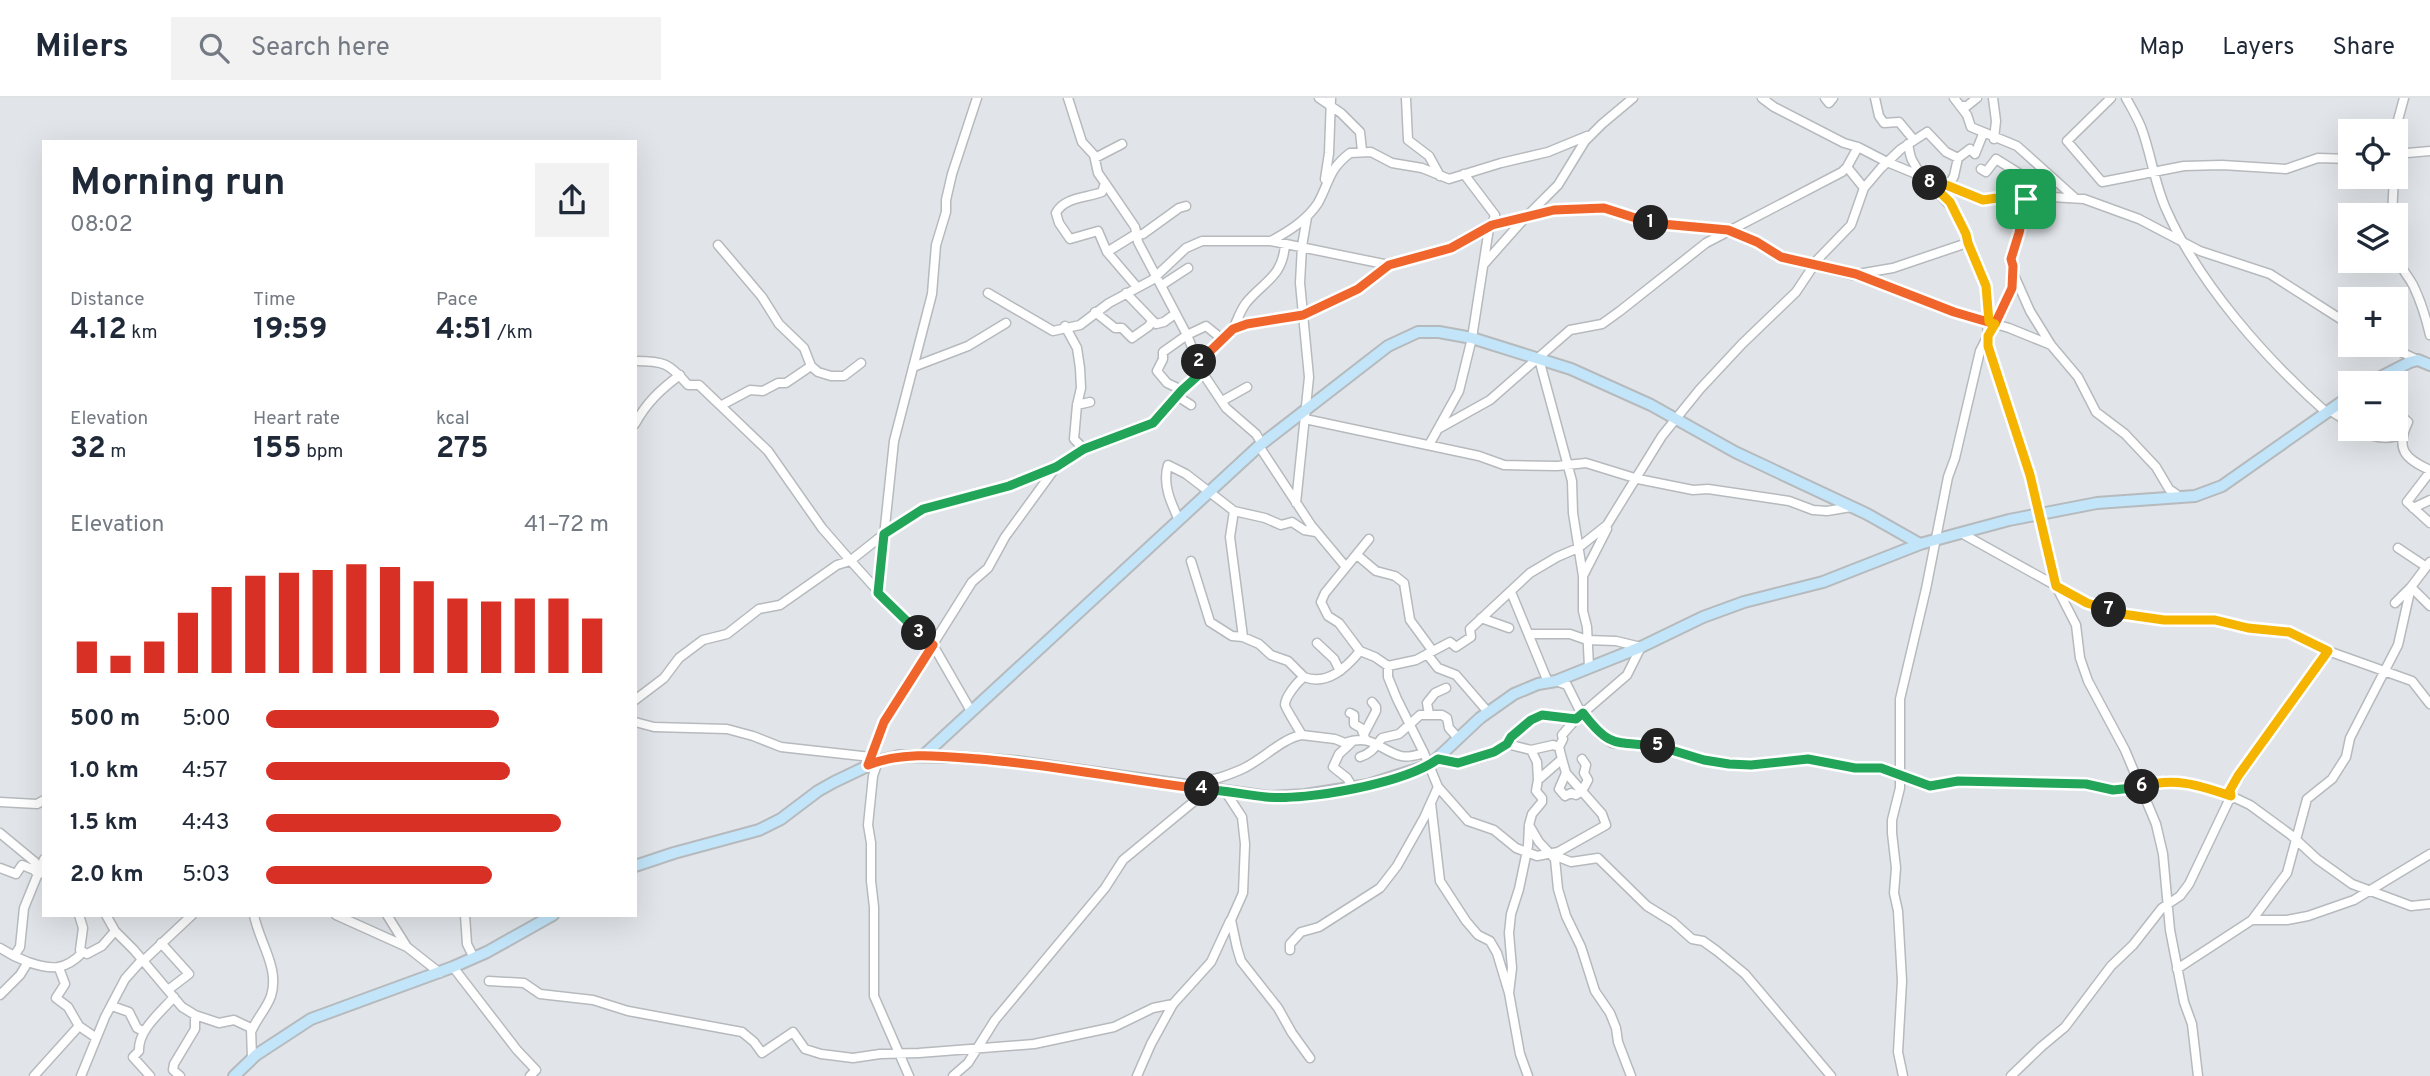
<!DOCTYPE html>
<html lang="en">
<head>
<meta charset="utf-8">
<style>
  :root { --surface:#fff; --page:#f2f2f3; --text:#1f2937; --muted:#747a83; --line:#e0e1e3; --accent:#d93025 }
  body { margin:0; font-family:Overpass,sans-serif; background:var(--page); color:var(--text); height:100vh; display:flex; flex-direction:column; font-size:26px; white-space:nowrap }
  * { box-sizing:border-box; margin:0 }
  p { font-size:23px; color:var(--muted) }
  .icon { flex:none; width:38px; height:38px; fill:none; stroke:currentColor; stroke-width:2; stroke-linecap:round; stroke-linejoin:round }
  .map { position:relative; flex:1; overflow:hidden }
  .details { position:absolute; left:42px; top:42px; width:595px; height:777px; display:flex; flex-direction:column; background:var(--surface); border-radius:0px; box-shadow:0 7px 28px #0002 }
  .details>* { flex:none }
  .buttons { position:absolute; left:2338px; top:21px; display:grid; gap:14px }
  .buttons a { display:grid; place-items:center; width:70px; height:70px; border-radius:0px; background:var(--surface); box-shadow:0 7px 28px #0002; font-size:35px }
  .pin { position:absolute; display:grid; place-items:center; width:60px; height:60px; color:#fff; margin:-30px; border-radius:14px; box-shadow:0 4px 10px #0006 }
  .km { position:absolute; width:35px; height:35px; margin:-18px; border-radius:50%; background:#222; color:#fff; font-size:19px; line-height:35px; text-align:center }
  .round { display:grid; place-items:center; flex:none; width:74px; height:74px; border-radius:0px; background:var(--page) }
  .summary { display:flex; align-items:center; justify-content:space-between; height:119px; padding:0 28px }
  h1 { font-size:38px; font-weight:700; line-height:52px }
  .figures { display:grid; grid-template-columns:repeat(3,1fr); gap:10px; height:119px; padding:7px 28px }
  .figures div { display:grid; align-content:center }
  .figures b { font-size:30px; font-weight:700 }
  .figures small { font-size:19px; font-weight:400 }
  .figures p { font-size:19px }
  .chart { height:196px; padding:14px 28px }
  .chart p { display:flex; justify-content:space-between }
  .chart svg { width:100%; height:126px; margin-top:7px; stroke:var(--accent); stroke-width:6 }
  ul { padding:0 28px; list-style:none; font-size:23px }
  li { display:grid; grid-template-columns:112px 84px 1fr; align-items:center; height:52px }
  li i { height:18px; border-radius:9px; background:var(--accent) }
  header { display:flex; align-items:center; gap:42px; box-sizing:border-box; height:98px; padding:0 35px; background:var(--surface); border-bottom:2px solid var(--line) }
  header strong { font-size:33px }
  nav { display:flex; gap:38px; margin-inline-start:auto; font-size:24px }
  .search { width:490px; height:63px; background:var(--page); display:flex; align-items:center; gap:18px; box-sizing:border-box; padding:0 24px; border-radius:0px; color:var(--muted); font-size:26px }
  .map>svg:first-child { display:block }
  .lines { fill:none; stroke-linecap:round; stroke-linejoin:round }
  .street-casing { stroke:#b6babd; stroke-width:11 }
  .secondary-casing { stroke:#b6babd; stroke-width:14 }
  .street { stroke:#fff; stroke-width:8 }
  .secondary { stroke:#c2e5fa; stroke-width:10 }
  .split-1-casing { stroke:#fff; stroke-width:14 }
  .split-2-casing { stroke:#fff; stroke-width:14 }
  .split-3-casing { stroke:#fff; stroke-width:14 }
  .split-4-casing { stroke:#fff; stroke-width:14 }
  .split-5-casing { stroke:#fff; stroke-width:14 }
  .split-6-casing { stroke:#fff; stroke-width:14 }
  .split-7-casing { stroke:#fff; stroke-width:14 }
  .split-8-casing { stroke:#fff; stroke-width:14 }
  .split-9-casing { stroke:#fff; stroke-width:14 }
  .split-1 { stroke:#f0652b; stroke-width:9 }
  .split-2 { stroke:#f0652b; stroke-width:9 }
  .split-3 { stroke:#22a559; stroke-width:9 }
  .split-4 { stroke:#f0652b; stroke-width:9 }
  .split-5 { stroke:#22a559; stroke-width:9 }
  .split-6 { stroke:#22a559; stroke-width:9 }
  .split-7 { stroke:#f5b400; stroke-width:9 }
  .split-8 { stroke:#f5b400; stroke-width:9 }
  .split-9 { stroke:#f5b400; stroke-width:9 }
</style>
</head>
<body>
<header>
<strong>Milers</strong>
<div class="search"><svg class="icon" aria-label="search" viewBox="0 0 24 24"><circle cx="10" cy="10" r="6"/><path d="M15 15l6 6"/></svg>Search here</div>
<nav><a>Map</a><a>Layers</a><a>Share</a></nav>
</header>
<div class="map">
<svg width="2430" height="978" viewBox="0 0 2430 978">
  <rect width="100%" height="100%" fill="#e1e5e9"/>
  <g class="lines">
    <g class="street-casing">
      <path id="street" d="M1068,0L1082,44L1094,57L1098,75L1105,85L1135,129L1138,144L1187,237L1202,274L1226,310L1256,336L1262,346
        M1319,0L1341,15L1360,34L1362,53
        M1406,0L1408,42L1429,58L1440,78
        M1762,0L1774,9L1844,45L1858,49L1887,64L1972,99L1983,101L2011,98L2027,101L2035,98L2084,101L2139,121L2200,153L2270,176L2350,227
        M1825,0L1829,5L1833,0
        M1875,0L1879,18L1884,25L1899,24L1914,42
        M1954,0L1967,17L1971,29L2017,48L2075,100
        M1993,0L1996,23L1994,41
        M2111,0L2067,43L2102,84L2184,68L2222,67L2286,71L2318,60L2350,61
        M2126,0C2131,9 2137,19 2141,29C2151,55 2154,84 2166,111C2199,186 2266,261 2327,315
        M1960,8H1967L1977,0
        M2395,33L2404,0
        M1908,46C1909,51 1910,58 1912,62C1927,93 1963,106 1967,145
        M2396,56L2430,53
        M1095,60L1122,46
        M1847,69L1864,90
        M1981,71L1986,74L1996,61L2020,76L2039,84
        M1464,76L1495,117L1492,127
        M1325,81L1329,55L1331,0
        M1105,85L1102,94C1087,100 1064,99 1056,115L1059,125L1070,141L1098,133L1107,154L1137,189
        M1948,89L1954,78L1958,60
        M2392,117L2394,79
        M1137,137L1143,136L1179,110L1186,108
        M1271,143C1289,133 1307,122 1318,105C1330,83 1328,72 1350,55L1371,54L1392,65L1422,70L1449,81L1501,65L1548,54L1587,38
        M718,147L762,199L779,226L804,250L811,268L818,274L831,278H844L861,265
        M1107,154L1136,136
        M2396,155C2398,168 2408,177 2414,189C2421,204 2426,220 2430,237
        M1484,166L1524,121L1554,112L1604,110L1649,124L1728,133L1757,144L1781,159L1852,177L1893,170L1967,145L1986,188L1988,248L2030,377L2056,488L2076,527L2080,560L2088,583L2125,652L2156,726L2163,756L2170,832L2184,904L2192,926L2198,978
        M1857,177L1954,214L2009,230L2051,247
        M2014,177L2030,213L2051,247L2078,279L2096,314L2125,336L2156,369L2169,391L2180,399
        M1162,187L1188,170
        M988,195L1053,233L1080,227L1109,205L1152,182L1186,150L1202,143H1271L1389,167
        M1126,195L1152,222
        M1095,214L1115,230H1122L1132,240L1149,228L1152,222L1156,226L1164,224L1175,216
        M1065,228L1077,250L1080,270L1081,290L1077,307L1074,341L1084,351
        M1233,231C1237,223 1240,213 1246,205C1264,183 1283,179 1285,146
        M2386,247L2418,262
        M1539,261L1572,383L1573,415L1583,478V513L1587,529L1589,569
        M635,263C664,263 669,265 688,287H699L768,353L822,430L849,461L905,523L933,547L971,613
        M1198,266L1233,231L1246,226L1303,217L1358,191L1389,167L1451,150L1492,127L1524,121L1558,87L1585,43L1602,26L1633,0
        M913,269L968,248L1006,225
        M1182,292L1167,285L1157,273L1163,261V254L1187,237L1206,228L1222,241
        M1177,298L1191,307
        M1222,303L1247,289
        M722,307L750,292L763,293L778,285H786L811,268
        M1077,307L1090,304
        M2331,313L2350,325
        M2396,313L2408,324C2395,351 2405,361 2430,372
        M1305,321L1479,358L1504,367L1557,368L1586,365L1638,381L1693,392L1708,391L1789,403L1813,412L1827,413L1851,409
        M635,326C646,305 661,291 680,277
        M1438,331L1490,302L1570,232L1602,226L1620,213L1706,145L1842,74L1847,69L1858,49
        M2359,331C2372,339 2387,343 2402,336
        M1429,347L1459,293L1472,240L1489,130
        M1259,348L1311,427L1346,469
        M2430,374L2407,404L2430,425
        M1296,405L1309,279L1300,185L1302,148L1307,119
        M2413,410L2430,402
        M1234,413L1230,439L1243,539
        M1179,422C1171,405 1162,386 1168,367L1186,376L1234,413L1265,420L1281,427L1292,424L1304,432L1316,434
        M1961,435L2087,505L2122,516L2164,522H2215L2248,530L2289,534L2328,553L2412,583L2430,606
        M1369,441L1325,495L1321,504L1328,518L1339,525L1360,553L1375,559L1388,568L1416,562L1450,544L1456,549L1471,539L1470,531L1530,475L1557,459L1578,450L1607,427L1662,338L1700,291L1742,246L1796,194L1818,161L1851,127L1864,90L1881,70L1901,51L1927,34L1946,54L1958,60L1970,51L1975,56L1983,36
        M2398,450L2425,468
        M1357,457L1376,473L1395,478L1404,485L1410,522L1432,552
        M1191,463L1210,524L1232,538L1243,539L1259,546L1271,557L1288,563L1304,579
        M1583,478L1607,431
        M2411,489L2430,508
        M1511,494L1548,584
        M878,495L894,343L932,196L936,147L946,114V102L952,76L977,0
        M2395,505L2411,489L2430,464
        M1481,520L1509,530
        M1317,545L1334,561L1340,573
        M1427,556L1438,570L1456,577L1488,614
        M1388,568V579L1397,601L1424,655L1438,689L1468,723L1494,732L1516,750L1537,758L1558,754L1606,727L1602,716L1566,675L1562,661
        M1556,583L1567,587L1578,609L1591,627L1602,638L1612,645L1665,649L1705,662L1751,667L1808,661L1840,668L1881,670L1930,688L1958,683L2086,686L2113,692H2129L2166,683L2205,689L2231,698L2250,707L2291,737L2317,761L2352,786L2411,808L2430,806
        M635,602L664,580L679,560L703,542L727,536L759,511L780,507L837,467L850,463L884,436L923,411L1009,388L1056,369
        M1350,615L1354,617V626L1361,630L1365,640
        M1429,616L1427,605L1435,595L1446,590
        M635,624L654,629L727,631L753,638L781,649L871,659
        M1364,636L1376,613V609L1372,604
        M1302,637L1335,641L1345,645C1372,635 1379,652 1401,658C1408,660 1417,657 1424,655
        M1351,645L1339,656L1333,669L1347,680L1353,690
        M1507,646L1531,652L1553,647L1559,649
        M1531,652L1537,664L1538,682
        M1360,659C1372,655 1375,649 1382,640L1399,636L1420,617H1442L1447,620L1449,630L1458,640
        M1438,661C1456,668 1490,661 1505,647C1517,637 1526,621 1543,617C1553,615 1566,620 1576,621
        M878,663L873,678L868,727L871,745V783L874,809V898L909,978
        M868,667L884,624L972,484L988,470L1005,439L1056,369L1084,351L1153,325L1182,292L1202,274
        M1566,675L1559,691L1565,698L1571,695L1576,697L1582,693L1588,682L1584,675L1586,667L1582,661
        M1188,687C1197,681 1204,683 1214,681C1223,679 1233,675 1240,672C1260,664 1282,640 1302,637C1299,632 1285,609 1285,607C1285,599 1297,584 1304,579C1327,588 1346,570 1360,553
        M1225,693L1242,719L1245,746L1243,795L1231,822L1237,850L1241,863L1278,910L1292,935L1310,960
        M0,704L37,706L44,702
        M1431,705L1440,783L1466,823L1478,837L1490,843L1497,855L1509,895L1520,956L1528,978
        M1529,727L1539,744L1555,761L1558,791L1566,818L1581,849L1595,893L1610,915L1616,930L1618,944L1631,978
        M0,735L35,764V773
        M1551,756L1571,764L1598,760L1647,808L1673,824L1692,841L1703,843L1717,853L1745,876L1831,978
        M0,770L16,776L22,767L44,776
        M79,817L83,830L80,852L87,856L102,848L115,833
        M106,817L115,833L134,852L182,909L195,917L219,925L234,922L251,930L252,961
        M336,817L407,849
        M387,817L407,849L440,875
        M465,817L467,846L474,860
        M2252,822L2287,775L2307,701L2332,681L2346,659L2350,640L2398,547L2411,489
        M161,845L189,876L168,892
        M0,850L14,858
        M1290,852V846L1301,834L1319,829L1380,790L1397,768L1424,720L1438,689
        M28,864L14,858L20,849L24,810L44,761
        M453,869L517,952L536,972L530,978
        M59,870L65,886L56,900L68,909L79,928L95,939
        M2177,871L2252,822H2287L2308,818L2354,802L2430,756
        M489,883L524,885L540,896L593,902L628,913L742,934L754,944L762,955L793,934L805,951L821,956L853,960L880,956L919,955L1034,946L1114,929L1153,910L1173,906
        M1509,895L1512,870L1509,835L1511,816L1519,791L1528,748L1529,727L1532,716L1542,704V700L1536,693L1538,682L1562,661L1559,649L1563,641L1562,637L1576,621L1627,577L1641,549L1616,543L1587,542L1570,536H1530
        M0,897L20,877L28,864C51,872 65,873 83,854
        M112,908L129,914L137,930L143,933
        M252,932C257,920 267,910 271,898C280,870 259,844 254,817
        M34,978L79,928
        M81,978L105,919L125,881L141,863H143L192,817
        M150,978L133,959L139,953C138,932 160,915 174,899
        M180,978L173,972L174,966L195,931V917
        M953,978L968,965L995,922L1105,790L1123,762L1209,691
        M1137,978L1151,946L1173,906L1211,864L1230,823
        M1903,978L1898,954L1902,883L1898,813L1894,795L1896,770L1892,735V722L1900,690V601L1926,491L1948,379L1955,360L1980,253L2012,190L2013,168L2011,161L2019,135L2027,101
        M2011,978L2041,949L2065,929L2111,868L2133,847L2162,810L2180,798L2189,786L2231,698L2230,692L2328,553"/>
    </g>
    <g class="secondary-casing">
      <path id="secondary" d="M2369,285L2410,264L2418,262L2430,267
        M923,658L1259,348L1388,248L1418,234H1439L1472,240L1571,271L1651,307L1735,354L1867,416L1920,446
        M635,768L674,755L759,732L781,721L818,693L834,684L878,663L899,658L954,659L1018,664L1269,699L1305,697L1368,687L1430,667L1480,620L1514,596L1538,586L1556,583L1641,549L1703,519L1744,504L1823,484L1920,446L2009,422L2097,405L2195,398L2222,388L2350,298
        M234,978L256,957L311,921L453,869L487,854L553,817"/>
    </g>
    <use href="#street" class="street"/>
    <use href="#secondary" class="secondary"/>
  </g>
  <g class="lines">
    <g class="split-1-casing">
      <path id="split-1" d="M1651,125L1728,132L1757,144L1781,159L1856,176L1954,214L1995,226L2012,190L2013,168L2011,161L2019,135L2026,101"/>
    </g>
    <g class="split-2-casing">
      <path id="split-2" d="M1199,264L1233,231L1247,226L1303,217L1358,191L1389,167L1451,150L1492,127L1554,112L1604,110L1651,125"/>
    </g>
    <g class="split-3-casing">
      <path id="split-3" d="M919,535L878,495L884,436L923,411L1009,388L1056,369L1084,351L1153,325L1182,292L1202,274L1198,266L1199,264"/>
    </g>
    <g class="split-4-casing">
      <path id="split-4" d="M919,535L933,547L884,624L868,667C903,653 942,658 979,661C1054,667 1128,682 1202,691"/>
    </g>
    <g class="split-5-casing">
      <path id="split-5" d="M1202,691C1224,692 1245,697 1266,699C1307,703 1405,685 1438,661L1458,665L1494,654L1507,646L1511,639L1531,622L1542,617L1576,621L1583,615C1611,652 1616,643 1658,648"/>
    </g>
    <g class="split-6-casing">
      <path id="split-6" d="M1658,648L1704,662L1729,666L1751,667L1808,661L1855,670H1881L1930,688L1958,683L2086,686L2113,692L2142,689"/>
    </g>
    <g class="split-7-casing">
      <path id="split-7" d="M2109,512L2122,516L2164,522H2215L2248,530L2289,534L2328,553L2238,678L2230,692L2231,698C2201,688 2174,678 2142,689"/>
    </g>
    <g class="split-8-casing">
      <path id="split-8" d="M1930,85L1950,104L1966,136L1968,145L1986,188L1989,224L1995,226L1988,238V248L2030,377L2056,488L2087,505L2109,512"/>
    </g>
    <g class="split-9-casing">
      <path id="split-9" d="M1930,85L1924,78L1983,102L2011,98L2026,101"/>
    </g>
    <use href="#split-1" class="split-1"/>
    <use href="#split-2" class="split-2"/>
    <use href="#split-3" class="split-3"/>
    <use href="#split-4" class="split-4"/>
    <use href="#split-5" class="split-5"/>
    <use href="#split-6" class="split-6"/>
    <use href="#split-7" class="split-7"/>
    <use href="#split-8" class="split-8"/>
    <use href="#split-9" class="split-9"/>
  </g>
</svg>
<div class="buttons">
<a><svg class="icon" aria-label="locate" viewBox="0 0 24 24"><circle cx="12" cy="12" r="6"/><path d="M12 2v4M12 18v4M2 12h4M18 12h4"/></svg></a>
<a><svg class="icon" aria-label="layers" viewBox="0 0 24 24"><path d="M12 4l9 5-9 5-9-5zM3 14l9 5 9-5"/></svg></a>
<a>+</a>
<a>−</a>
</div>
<div class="pin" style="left:2026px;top:101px;background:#1e9e55"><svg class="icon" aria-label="arrive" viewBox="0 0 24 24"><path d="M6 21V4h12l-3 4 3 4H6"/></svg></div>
<b class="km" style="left:1651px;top:125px">1</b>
<b class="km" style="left:1199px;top:264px">2</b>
<b class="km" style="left:919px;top:535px">3</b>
<b class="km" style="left:1202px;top:691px">4</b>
<b class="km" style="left:1658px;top:648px">5</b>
<b class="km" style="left:2142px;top:689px">6</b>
<b class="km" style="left:2109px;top:512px">7</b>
<b class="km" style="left:1930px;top:85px">8</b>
<section class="details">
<div class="summary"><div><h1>Morning run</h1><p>08:02</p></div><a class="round"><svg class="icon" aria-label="share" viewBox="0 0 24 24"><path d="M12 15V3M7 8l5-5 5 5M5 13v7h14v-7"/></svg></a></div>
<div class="figures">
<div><p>Distance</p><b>4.12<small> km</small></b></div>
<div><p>Time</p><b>19:59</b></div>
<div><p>Pace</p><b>4:51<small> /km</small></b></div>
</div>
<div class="figures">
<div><p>Elevation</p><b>32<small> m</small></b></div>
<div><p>Heart rate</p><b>155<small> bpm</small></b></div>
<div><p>kcal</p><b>275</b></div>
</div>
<div class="chart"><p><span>Elevation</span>41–72 m</p>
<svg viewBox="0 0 160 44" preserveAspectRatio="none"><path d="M5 44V33M15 44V38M25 44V33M35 44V23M45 44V14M55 44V10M65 44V9M75 44V8M85 44V6M95 44V7M105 44V12M115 44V18M125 44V19M135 44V18M145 44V18M155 44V25"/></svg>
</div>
<ul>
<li><b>500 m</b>5:00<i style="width:68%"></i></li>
<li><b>1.0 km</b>4:57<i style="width:71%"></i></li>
<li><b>1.5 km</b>4:43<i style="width:86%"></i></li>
<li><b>2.0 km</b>5:03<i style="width:66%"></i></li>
</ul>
</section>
</div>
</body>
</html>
